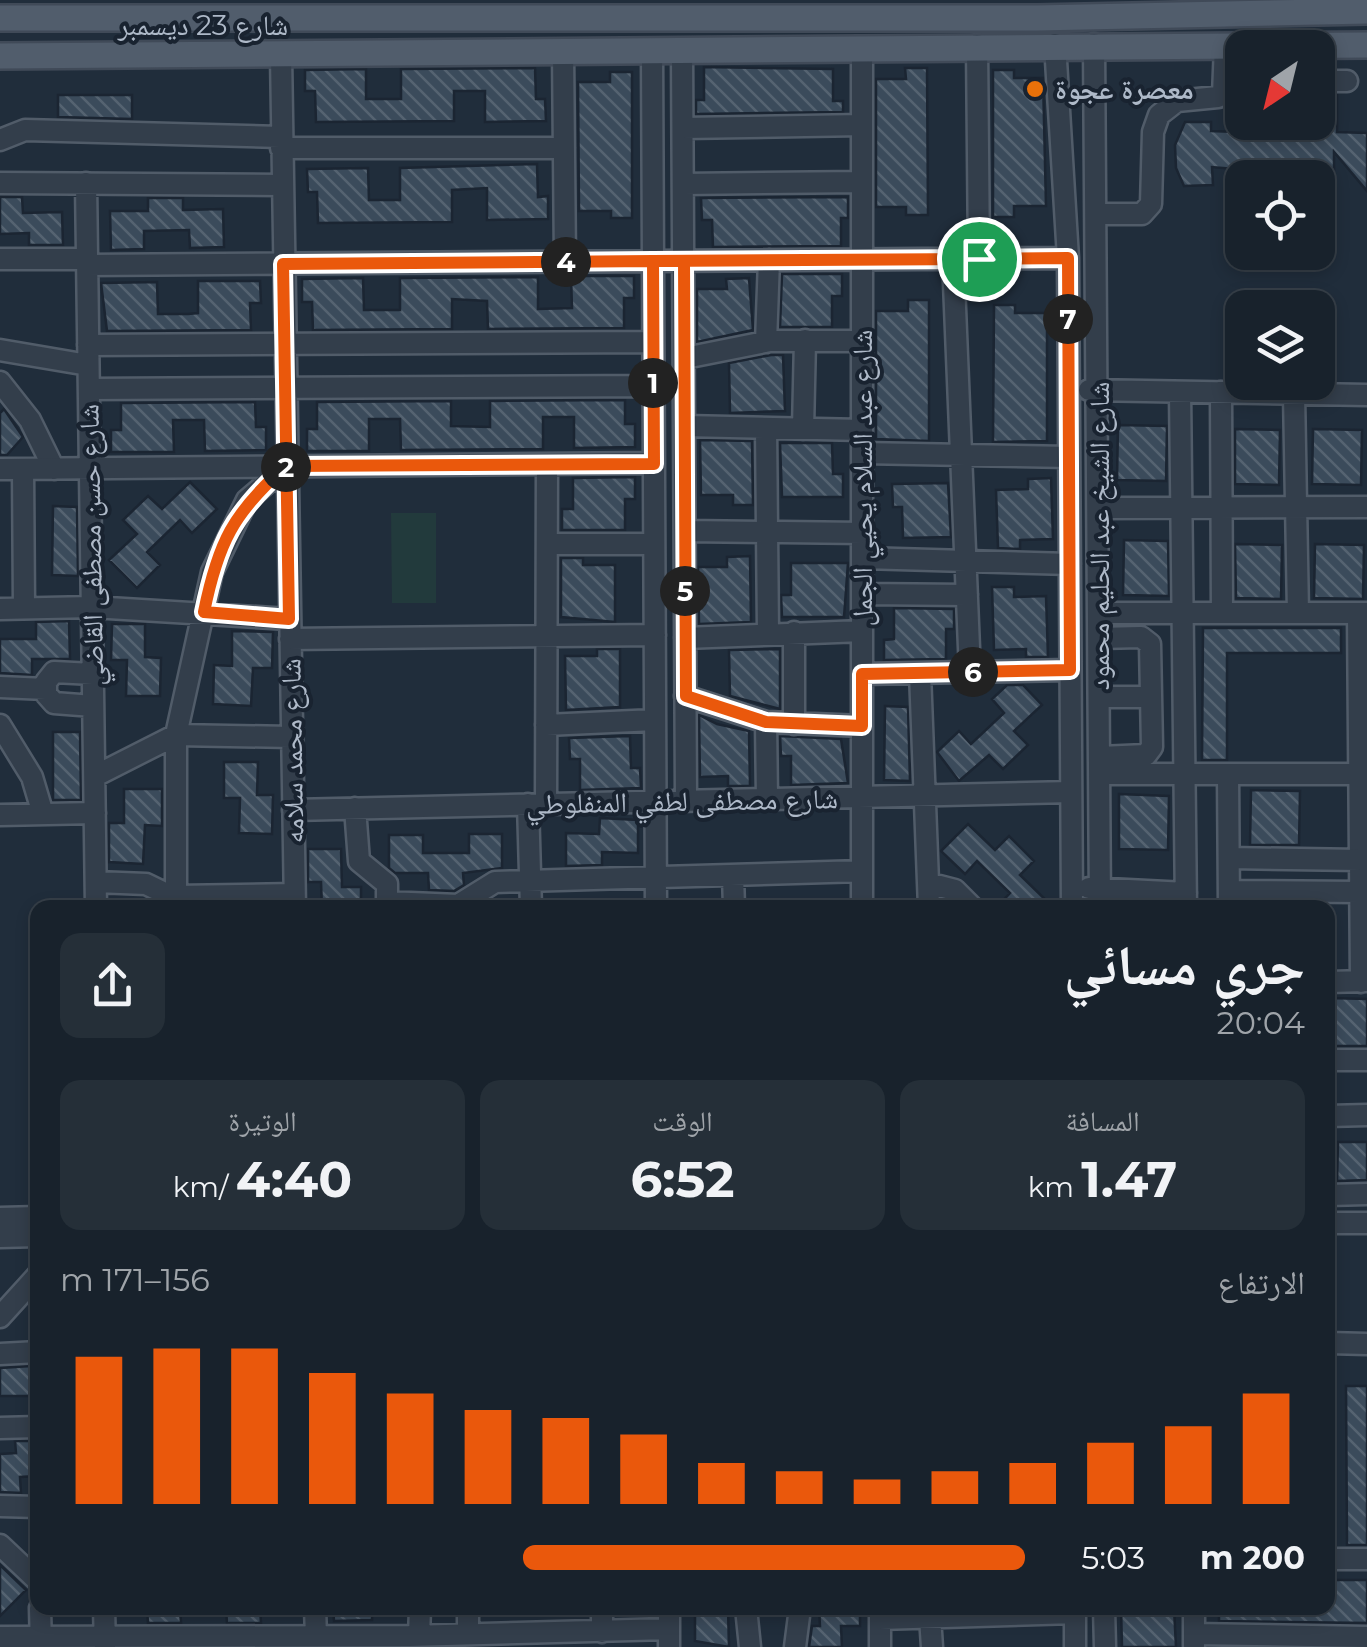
<!DOCTYPE html>
<html lang="ar">
<head>
<meta charset="utf-8">
<style>
  :root { --surface:#18222c; --page:#252f38; --text:#f1f3f6; --muted:#9fa4a9; --line:#363f48; --accent:#ea580c }
  body { margin:0; font-family:Montserrat,"Noto Naskh Arabic",sans-serif; background:var(--page); color:var(--text); direction:rtl; height:100vh; display:flex; flex-direction:column; font-size:38px; white-space:nowrap }
  * { box-sizing:border-box; margin:0 }
  p { font-size:32px; color:var(--muted) }
  .icon { flex:none; width:55px; height:55px; fill:none; stroke:currentColor; stroke-width:2; stroke-linecap:round; stroke-linejoin:round }
  .map { position:relative; flex:1; overflow:hidden; direction:ltr }
  .sheet { position:absolute; left:30px; top:900px; width:1305px; height:715px; display:flex; flex-direction:column; background:var(--surface); border-radius:20px; box-shadow:0 5px 15px #0003,0 0 0 2px var(--line); direction:rtl }
  .sheet>* { flex:none }
  .needle { width:65px; rotate:215deg }
  .tools { position:absolute; left:1225px; top:30px; display:grid; gap:20px }
  .tools a { display:grid; place-items:center; width:110px; height:110px; border-radius:20px; background:var(--surface); box-shadow:0 5px 15px #0003,0 0 0 2px var(--line); font-size:50px }
  .pin { position:absolute; display:grid; place-items:center; width:85px; height:85px; color:#fff; margin:-42px; border:5px solid #fff; border-radius:50%; box-shadow:0 2px 10px #0007 }
  .km { position:absolute; width:50px; height:50px; margin:-25px; border-radius:50%; background:#222; color:#fff; font-size:28px; line-height:50px; text-align:center }
  .round { display:grid; place-items:center; flex:none; width:105px; height:105px; border-radius:20px; background:var(--page) }
  .headline { display:flex; align-items:center; justify-content:space-between; height:170px; padding:0 30px }
  h1 { font-size:55px; font-weight:700; line-height:75px }
  .metrics { display:grid; grid-template-columns:repeat(3,1fr); gap:15px; height:170px; padding:10px 30px }
  .metrics div { display:grid; align-content:center; border-radius:20px; background:var(--page); text-align:center }
  .metrics b { font-size:50px; font-weight:700 }
  .metrics small { font-size:28px; font-weight:400 }
  .metrics p { font-size:28px }
  .chart { height:280px; padding:20px 30px }
  .chart p { display:flex; justify-content:space-between }
  .chart svg { width:100%; height:180px; margin-top:10px; stroke:var(--accent); stroke-width:6 }
  ul { padding:0 30px; list-style:none; font-size:32px }
  li { display:grid; grid-template-columns:160px 120px 1fr; align-items:center; height:75px }
  li i { height:25px; border-radius:12px; background:var(--accent) }
  .map>svg:first-child { display:block }
  .pitch { fill:#223a3c }
  .building { fill:url(#building-back-hatch); stroke:#1b2532; stroke-width:2.5 }
  .lines { fill:none; stroke-linecap:round; stroke-linejoin:round }
  .minor-casing { stroke:#515c69; stroke-width:25 }
  .major-casing { stroke:#404a58; stroke-width:30 }
  .minor { stroke:#333e4b; stroke-width:20 }
  .major { stroke:#515d6c; stroke-width:25 }
  .route-casing { stroke:#fff; stroke-width:20 }
  .route { stroke:#ea580c; stroke-width:12 }
  .food-dot { fill:#e8710a; stroke:#192330; stroke-width:4 }
  .labels { text-anchor:middle; dominant-baseline:central; stroke-width:8; stroke-linejoin:round; paint-order:stroke }
  .street-label { font-size:28px; fill:#aeb9c8; stroke:#192330 }
  .poi-label { font-size:28px; font-weight:bold; fill:#aeb9c8; stroke:#192330; text-anchor:start }
</style>
</head>
<body>
<div class="map">
<svg width="1367" height="1647" viewBox="0 0 1367 1647">
  <defs>
    <pattern id="building-back-hatch" width="6" height="6" patternUnits="userSpaceOnUse" patternTransform="scale(2.5)"><rect width="6" height="6" fill="#3b4b5b"/><path d="M-1 5l2 2M0 0l6 6M5-1l2 2" fill="none" stroke="#556371"/></pattern>
  </defs>
  <rect width="100%" height="100%" fill="#202d3b"/>
  <path class="pitch" d="M391,513H436V603H392Z"/>
  <path class="building" d="M704,67L833,69V101H843V112L696,114V100H704Z
    M535,68L536,99H545L546,121L485,122V91H454V121L316,122L315,91H305V70L366,69V99H401V69Z
    M905,68H927L928,215H906V207H876V79H906Z
    M993,70H1014V78H1043L1046,206H1014V217H993Z
    M610,72H632V218H611V211H579L578,82H610Z
    M58,95H132V119L58,117Z
    M1318,95H1337V132L1367,133V191L1334,152V208L1318,207V178L1247,176L1246,170L1212,167L1213,185L1184,186L1176,168L1175,145L1185,122H1211V131L1237,132V122H1318Z
    M537,164L538,197L548,196V219L487,220V188L452,190V222L318,223L317,192H308L307,169L368,168L369,200H400V168Z
    M0,197H22L23,213L62,212L63,245H29V233L0,234Z
    M848,197V218H841V246L713,247L712,220H702L701,198Z
    M148,198H183V210L223,209L224,247L190,248L189,230L144,231V249L111,250L110,211H148Z
    M782,274H842V296H832V327H780Z
    M571,276H634V298H624V328L488,329L487,301L452,299V329L313,330L312,302H302V279L363,278L364,310H400V278L538,277V309L572,308Z
    M749,278L753,330L697,342V289H727L726,279Z
    M198,281H260L261,303H250L251,330L107,331L101,283L157,282L158,314H188L198,313Z
    M908,300H929V441L876,439V311H908Z
    M994,305H1015V313H1047V441L993,442Z
    M771,355H783L785,411L730,413L729,363Z
    M625,400V424H635V447L574,448V417H543V449L401,450L400,419H369V451H307V429H317V402L451,401V426L490,427V401Z
    M255,402L256,427H266V450L205,451L204,420H173L174,452H111V430H121V403Z
    M4,409L23,437L7,455H0V413Z
    M1118,425L1167,426L1166,481L1117,480Z
    M1235,429L1280,430L1279,485L1235,484Z
    M1313,429L1362,430L1361,485L1312,484Z
    M700,440L752,441L753,505H733V495H701Z
    M780,443H832L833,474H843V497H782Z
    M635,477V499H625V530H562V509H573V478Z
    M1051,478L1053,539L1020,540V549L998,548L996,490L1028,489V479Z
    M190,482L217,509L192,533L180,520L147,552L160,565L137,588L109,560L137,534L123,520L148,496L162,509Z
    M948,483L951,537L903,538L902,507H893L892,484Z
    M53,506L77,507L78,576L52,575Z
    M1124,540L1168,541L1169,596L1123,595Z
    M1235,544L1282,545L1281,599L1236,598Z
    M1315,544L1364,545L1363,599L1314,598Z
    M750,556L751,622L699,624L698,567H727V557Z
    M561,558H583V565H615V622L561,617Z
    M791,563H848L844,617H782L781,595H791Z
    M992,587H1014V597L1046,596L1048,657H1026V649L994,650Z
    M894,608L954,609V629H946V659L884,660V640L894,639Z
    M69,621L70,659H32V675L0,673V639H36V622Z
    M112,624H145V657L161,658L160,696H126L127,660H111Z
    M1203,628H1341V653H1227V760H1202Z
    M232,631L273,632L272,668H253L251,706L213,704L214,665L232,666Z
    M597,649H620V707L566,710L565,656H597Z
    M780,649V709L730,696L729,650Z
    M1007,685H1023L1042,705L1014,731L1028,745L1003,769L989,755L959,781L937,752L959,731L971,744L1004,713L992,699Z
    M885,706L908,707L910,781L884,780Z
    M699,715L717,724L749,731L750,786H728V776L700,777Z
    M53,732H80L81,800H53Z
    M630,736L631,768H640L641,788L580,790V759H570L569,738Z
    M780,736L841,739L848,783L791,785V756H781Z
    M224,762H258L257,795H273L272,834L239,833L240,798H224Z
    M124,789H162V826L145,825L143,864L109,862V823H124Z
    M1251,790L1300,791L1299,845H1250Z
    M1119,794L1169,796L1168,850L1119,849Z
    M600,818L638,820V853L602,852V865L566,866V833L599,834Z
    M968,824L995,850L1009,836L1034,861L1020,875L1054,908H996L1010,893L977,861L965,874L941,851Z
    M469,834H502V868L463,873L464,885L454,891L429,890L428,873H395L389,868V835H423V853H469Z
    M308,849H341L342,887H361V908H322L321,882H308Z
    M1329,998L1367,999V1046H1328Z
    M1338,1142H1367V1180L1337,1181Z
    M31,1366V1375H38V1396H0V1368Z
    M1346,1386H1367V1545H1347Z
    M15,1441H38V1476L20,1477L21,1493L0,1492V1454L16,1453Z
    M0,1565L26,1590L0,1616Z
    M1328,1580H1367V1623L1219,1621V1609L1328,1608Z
    M147,1608H180L181,1623H148Z
    M226,1608H260L261,1623H227Z
    M333,1608H372V1620L334,1621Z
    M695,1608H728L729,1647L695,1641Z
    M819,1608H860V1626H841L842,1647H809L812,1626H820Z
    M1121,1608H1174L1176,1647H1122Z"/>
  <g class="lines">
    <g class="minor-casing">
      <path id="minor" d="M1055,44L1068,258L1072,908
        M1094,44L1100,908
        M977,45L979,259
        M652,50L656,908
        M682,50L686,801
        M563,51L565,262
        M281,55L295,908
        M1318,81H1347
        M1223,95L1225,45
        M684,128L862,125
        M0,140L25,130L280,137
        M281,148H564
        M0,183L281,185
        M86,183L96,908
        M684,184L862,182
        M1098,214H1142L1151,204L1153,132L1159,115L1177,101L1218,97L1242,81
        M0,259H87
        M953,259L970,672
        M87,265L1068,258
        M766,342L769,260
        M88,345L653,342
        M0,350L88,365
        M685,358L770,341H862
        M0,382L30,420L54,469
        M89,389L653,386
        M1089,390L1367,395
        M1180,392L1186,908
        M1221,392L1222,613
        M1294,394L1298,613
        M685,426L862,430
        M766,428L768,632
        M803,429L805,340
        M862,453L1069,457
        M286,467L247,500L212,572L176,735V896L294,894
        M0,469L654,463
        M23,469L24,608
        M1099,508L1367,507
        M686,531L863,533
        M547,544H654
        M863,558L1070,564
        M862,594L967,595
        M0,609L92,607L289,619
        M1099,613H1367
        M1358,613L1361,982
        M794,632V724
        M685,638L862,631
        M1099,638L1141,637L1150,644L1152,747L1146,755L1100,757
        M290,639L655,635
        M920,673L929,908
        M93,674L54,672L46,682V694L54,703L93,706
        M862,674L1070,670
        M0,687L46,689
        M685,696L766,722L862,726
        M1099,697H1151
        M766,722L767,799
        M0,725L32,777L43,814
        M546,725L655,720
        M1100,774H1360
        M1228,774L1229,908
        M95,776L176,735L291,737
        M528,804L531,908
        M546,804L547,464
        M355,808L359,861L387,884V902
        M293,810L1071,792
        M0,815L95,813
        M1229,858L1360,860
        M733,875L734,908
        M96,882L146,884L185,903
        M928,883L955,890L973,908
        M1089,888L1186,893
        M1229,891L1360,892
        M387,908V902L458,905L495,882L862,871
        M862,908V48
        M1328,982L1367,981
        M1328,1060H1367
        M1328,1116L1367,1115
        M1328,1195L1367,1194
        M0,1218L38,1217
        M1328,1223H1367
        M0,1237L38,1236
        M0,1317L38,1275
        M1328,1343L1367,1344
        M0,1354L38,1352
        M0,1428L38,1427
        M0,1506L38,1507
        M0,1545L38,1581
        M1328,1559H1367
        M40,1608L41,1647
        M104,1608L105,1647
        M315,1608L316,1636
        M602,1608V1632
        M669,1608V1647
        M746,1608L750,1647
        M1104,1608L1105,1647
        M930,1617L932,1647
        M880,1619L1075,1613
        M1194,1634L1367,1637
        M468,1635V1608
        M419,1636L420,1608
        M0,1637L409,1636L669,1629
        M1194,1645V1608
        M795,1647L800,1608
        M880,1647V1609
        M1075,1647V1608"/>
    </g>
    <g class="major-casing">
      <path id="major" d="M0,18H1037L1367,11
        M0,56L1367,45"/>
    </g>
    <use href="#minor" class="minor"/>
    <use href="#major" class="major"/>
  </g>
  <g class="lines">
    <g class="route-casing">
      <path id="route" d="M979,259L653,261L654,464L286,466C233,513 218,543 204,612L289,619C287,501 285,382 283,264L653,261H684L686,696L766,722L862,726V674L1070,670L1068,258L979,259"/>
    </g>
    <use href="#route" class="route"/>
  </g>
  <circle class="food-dot" cx="1035" cy="89" r="10"/>
  <g class="labels">
    <g class="street-label">
      <text x="203" y="25">شارع 23 ديسمبر</text>
      <text transform="translate(862 478) rotate(-90)">شارع عبد السلام يحيي الجمل</text>
      <text transform="translate(1099 536) rotate(-90)">شارع الشيخ عبد الحليم محمود</text>
      <text transform="translate(91 545) rotate(-91)">شارع حسن مصطفى القاضي</text>
      <text transform="translate(292 751) rotate(-91)">شارع محمد سلامه</text>
      <text transform="translate(682 801) rotate(-1)">شارع مصطفى لطفي المنفلوطي</text>
    </g>
    <g class="poi-label">
      <text x="1055" y="89">معصرة عجوة</text>
    </g>
  </g>
</svg>
<div class="tools">
<a><svg class="needle" viewBox="-14 -14 28 28"><path d="M0-13l5 13h-10z" fill="#e53935"/><path d="M0 13l5-13h-10z" fill="#9fa4a9"/></svg></a>
<a><svg class="icon" aria-label="locate" viewBox="0 0 24 24"><circle cx="12" cy="12" r="6"/><path d="M12 2v4M12 18v4M2 12h4M18 12h4"/></svg></a>
<a><svg class="icon" aria-label="layers" viewBox="0 0 24 24"><path d="M12 4l9 5-9 5-9-5zM3 14l9 5 9-5"/></svg></a>
</div>
<div class="pin" style="left:979px;top:259px;background:#1e9e55"><svg class="icon" aria-label="arrive" viewBox="0 0 24 24"><path d="M6 21V4h12l-3 4 3 4H6"/></svg></div>
<b class="km" style="left:653px;top:383px">1</b>
<b class="km" style="left:286px;top:467px">2</b>
<b class="km" style="left:566px;top:262px">4</b>
<b class="km" style="left:685px;top:591px">5</b>
<b class="km" style="left:973px;top:672px">6</b>
<b class="km" style="left:1068px;top:319px">7</b>
<section class="sheet">
<div class="headline"><div><h1>جري مسائي</h1><p>20:04</p></div><a class="round"><svg class="icon" aria-label="share" viewBox="0 0 24 24"><path d="M12 15V3M7 8l5-5 5 5M5 13v7h14v-7"/></svg></a></div>
<div class="metrics">
<div><p>المسافة</p><b>1.47<small> km</small></b></div>
<div><p>الوقت</p><b>6:52</b></div>
<div><p>الوتيرة</p><b>4:40<small> /km</small></b></div>
</div>
<div class="chart"><p><span>الارتفاع</span>156–171 m</p>
<svg viewBox="0 0 160 44" preserveAspectRatio="none"><path d="M5 44V8M15 44V6M25 44V6M35 44V12M45 44V17M55 44V21M65 44V23M75 44V27M85 44V34M95 44V36M105 44V38M115 44V36M125 44V34M135 44V29M145 44V25M155 44V17"/></svg>
</div>
<ul>
<li><b>200 m</b>5:03<i style="width:52%"></i></li>
</ul>
</section>
</div>
</body>
</html>
